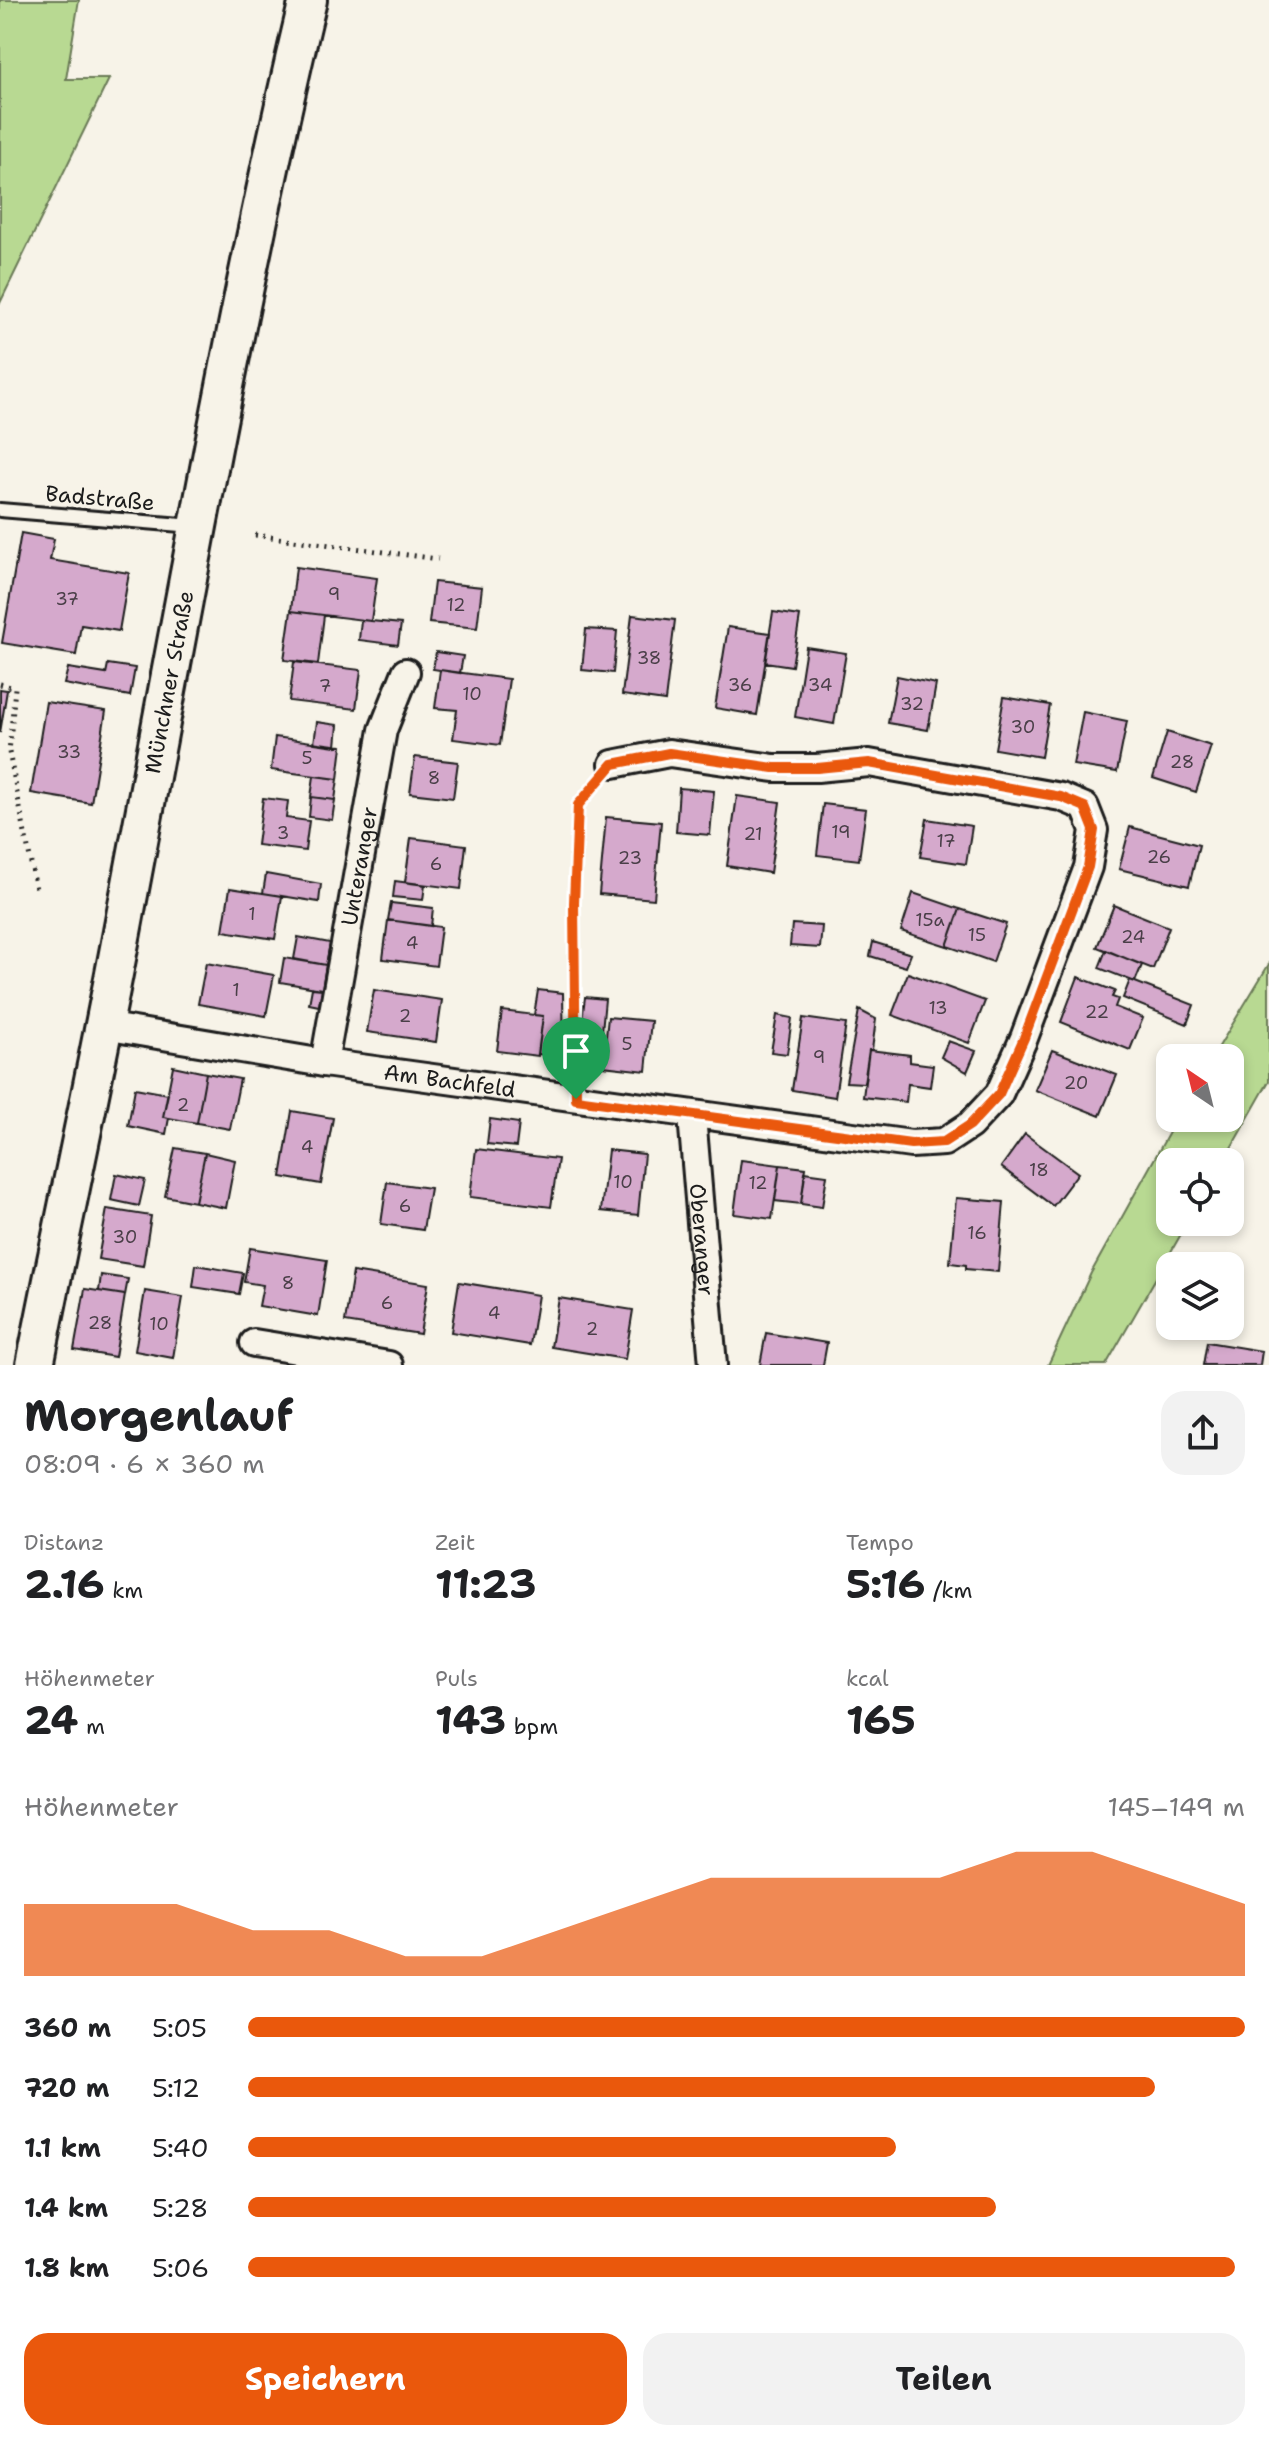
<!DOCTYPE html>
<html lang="de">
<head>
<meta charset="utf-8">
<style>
  :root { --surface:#fff; --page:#f2f2f2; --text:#202124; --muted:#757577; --accent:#ea580c }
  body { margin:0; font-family:"Shantell Sans",sans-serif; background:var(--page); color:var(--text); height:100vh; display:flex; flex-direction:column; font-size:30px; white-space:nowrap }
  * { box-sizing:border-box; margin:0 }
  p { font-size:26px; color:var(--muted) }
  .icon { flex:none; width:44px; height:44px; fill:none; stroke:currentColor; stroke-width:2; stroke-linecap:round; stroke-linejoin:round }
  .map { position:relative; height:1365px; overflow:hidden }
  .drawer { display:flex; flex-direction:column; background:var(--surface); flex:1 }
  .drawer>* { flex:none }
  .needle { width:52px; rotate:325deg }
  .fabs { position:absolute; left:1156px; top:1044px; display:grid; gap:16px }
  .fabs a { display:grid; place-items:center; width:88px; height:88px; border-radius:16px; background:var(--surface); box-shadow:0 4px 12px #0003; font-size:40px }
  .pin { position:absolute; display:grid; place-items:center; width:68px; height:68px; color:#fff; margin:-82px -34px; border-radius:50% 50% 50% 0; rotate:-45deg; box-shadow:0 0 8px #0007 }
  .pin .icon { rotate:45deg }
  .round { display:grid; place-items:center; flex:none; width:84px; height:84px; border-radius:24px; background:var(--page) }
  .head { display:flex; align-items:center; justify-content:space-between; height:136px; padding:0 24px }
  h1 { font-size:44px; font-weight:700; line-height:60px }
  .metrics { display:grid; grid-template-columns:repeat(3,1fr); gap:12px; height:136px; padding:8px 24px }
  .metrics div { display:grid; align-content:center }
  .metrics b { font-size:40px; font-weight:700 }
  .metrics small { font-size:22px; font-weight:400 }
  .metrics p { font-size:22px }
  .chart { height:224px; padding:16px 24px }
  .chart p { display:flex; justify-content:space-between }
  .chart svg { width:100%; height:144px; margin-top:8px; fill:var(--accent); opacity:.7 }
  .action { display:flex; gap:16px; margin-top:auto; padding:16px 24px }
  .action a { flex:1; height:92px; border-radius:24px; background:var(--accent); color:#fff; font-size:32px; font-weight:700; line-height:92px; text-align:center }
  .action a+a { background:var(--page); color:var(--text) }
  ul { padding:0 24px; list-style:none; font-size:26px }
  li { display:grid; grid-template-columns:128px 96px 1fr; align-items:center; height:60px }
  li i { height:20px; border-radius:10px; background:var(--accent) }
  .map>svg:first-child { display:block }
  .green { fill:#b8d992; stroke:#6a7a57; stroke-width:2 }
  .building { fill:#d5a9cc; stroke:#1c1c1c; stroke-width:2 }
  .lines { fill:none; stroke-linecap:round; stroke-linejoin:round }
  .service-casing { stroke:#1c1c1c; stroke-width:18 }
  .minor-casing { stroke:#1c1c1c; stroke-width:32 }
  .secondary-casing { stroke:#1c1c1c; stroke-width:42 }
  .path { stroke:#1c1c1c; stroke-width:5; stroke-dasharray:2 6; stroke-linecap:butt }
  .service { stroke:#f7f3e8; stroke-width:12 }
  .minor { stroke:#f7f3e8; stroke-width:26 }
  .secondary { stroke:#f7f3e8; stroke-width:36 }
  .route-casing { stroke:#fff; stroke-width:16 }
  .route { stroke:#ea580c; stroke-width:10 }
  .labels { text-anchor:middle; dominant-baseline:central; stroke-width:7; stroke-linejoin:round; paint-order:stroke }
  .number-label { font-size:18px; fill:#4a3f48 }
  .street-label { font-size:22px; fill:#1c1c1c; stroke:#f7f3e8 }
</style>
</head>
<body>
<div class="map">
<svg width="1269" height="1365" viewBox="0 0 1269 1365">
  <rect width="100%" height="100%" fill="#f7f3e8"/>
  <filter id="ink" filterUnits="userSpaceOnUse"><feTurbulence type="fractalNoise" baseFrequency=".0125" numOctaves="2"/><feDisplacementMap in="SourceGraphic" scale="16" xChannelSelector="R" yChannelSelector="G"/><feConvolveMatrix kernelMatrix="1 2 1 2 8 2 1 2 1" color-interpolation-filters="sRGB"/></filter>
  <g filter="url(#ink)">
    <path class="green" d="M0,0H79L66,79H109L0,303Z
      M1269,964V1081L1223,1162H1170V1222H1188L1106,1365H1048L1091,1273L1177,1118H1230V1058H1212Z"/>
    <path class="building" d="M21,533L54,539L50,560L129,573L119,631L81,625L76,655L2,643Z
      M296,567L377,578L371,621L291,611Z
      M434,582L482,587L477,628L429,623Z
      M291,611L324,615L318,664L284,660Z
      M773,612L800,616L792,666L765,662Z
      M632,615L675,620L665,701L622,695Z
      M361,620L401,624L398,645L359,640Z
      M728,627L770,633L757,715L715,708Z
      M586,629L617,631L613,673L582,670Z
      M806,647L846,653L834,724L795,717Z
      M436,652L463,656L460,673L433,669Z
      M294,662L361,670L356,709L289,701Z
      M108,664L135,668L130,696L64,684L68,668L106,674Z
      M440,670L509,679L500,745L453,739L457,710L435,708Z
      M897,676L936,684L928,730L888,723Z
      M0,689L7,690L0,733Z
      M1004,697L1050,705L1041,757L995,749Z
      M46,702L106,711L91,803L31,793Z
      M1083,712L1127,721L1117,772L1073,765Z
      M317,722L338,725L336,746L314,743Z
      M1167,732L1211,746L1196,792L1153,778Z
      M275,737L342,746L338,779L271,770Z
      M415,757L458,762L453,798L410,793Z
      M314,776L338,779L335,800L311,797Z
      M679,788L714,791L710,835L676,832Z
      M737,796L780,802L770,873L727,866Z
      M311,797L335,800L332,820L309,817Z
      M263,798L288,801L286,818L309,821L305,851L257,845Z
      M823,804L866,809L859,860L817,855Z
      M606,817L661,822L654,899L599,894Z
      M927,819L972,826L966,864L920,857Z
      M1130,827L1199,845L1189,886L1119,869Z
      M411,838L466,845L461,889L405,882Z
      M266,874L321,884L319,902L263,893Z
      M395,881L425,885L423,900L393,897Z
      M230,888L282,896L275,939L223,931Z
      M913,893L960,909L947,946L901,931Z
      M391,903L433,908L431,926L388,920Z
      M1114,905L1169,927L1153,969L1097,947Z
      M960,909L1006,924L993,962L947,946Z
      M388,920L441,927L436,966L383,959Z
      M792,924L822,926L820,948L790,946Z
      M298,937L330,943L326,965L294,959Z
      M873,942L911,954L906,967L870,956Z
      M1106,950L1142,965L1135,982L1099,968Z
      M284,958L326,965L322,989L280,982Z
      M206,963L274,975L266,1016L198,1004Z
      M908,973L985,1001L969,1043L892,1015Z
      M1078,977L1115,991L1112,997L1118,999L1115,1007L1143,1018L1130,1050L1061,1022Z
      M1130,980L1194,1005L1187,1024L1123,998Z
      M312,988L322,989L319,1006L309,1004Z
      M374,990L442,1000L436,1042L367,1032Z
      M538,990L563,993L564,1056L538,1054L543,1016L534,1015Z
      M585,997L605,999L602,1031L581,1029Z
      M859,1010L876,1019L872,1050H869L864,1083L846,1082Z
      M502,1011L543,1016L538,1056L497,1051Z
      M777,1015L792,1018L787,1054L771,1052Z
      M608,1017L651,1021L646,1071L603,1066Z
      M803,1018L846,1024L835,1097L792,1090Z
      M948,1041L976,1051L967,1072L941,1057Z
      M869,1050L910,1055V1062L933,1065L930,1087L908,1084L906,1102L863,1097Z
      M1052,1050L1117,1075L1100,1116L1035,1090Z
      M173,1066L206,1073L197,1123L163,1117Z
      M206,1073L240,1079L230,1129L197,1123Z
      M135,1088L168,1094L163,1117L169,1118L166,1134L128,1126Z
      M292,1111L333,1118L321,1184L281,1177Z
      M490,1119L519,1123L516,1147L487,1144Z
      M1025,1134L1078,1173L1053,1206L1001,1167Z
      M175,1148L205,1153L195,1202L165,1196Z
      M476,1149L558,1159L551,1207L470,1197Z
      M608,1150L644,1154L638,1215L601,1211Z
      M205,1153L235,1160L226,1208L195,1202Z
      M741,1160L780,1165L772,1219L734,1214Z
      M780,1165L806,1168L801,1204L775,1201Z
      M805,1172L827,1175L822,1207L801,1204Z
      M116,1174L145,1180L139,1206L111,1200Z
      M387,1182L430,1188L423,1230L381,1224Z
      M956,1198L1004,1202L998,1272L966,1269V1265L950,1263Z
      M107,1209L151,1216L143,1266L98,1259Z
      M250,1248L327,1260L318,1316L259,1306L263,1285L244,1282Z
      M196,1265L243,1273L239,1294L193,1287Z
      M353,1272L428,1284L420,1334L345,1322Z
      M101,1275L128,1279L125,1295L99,1291Z
      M459,1282L538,1295L530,1345L451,1332Z
      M85,1289L125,1295L115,1357L74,1350Z
      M145,1291L183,1297L173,1358L135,1351Z
      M559,1298L633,1310L625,1359L551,1347Z
      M766,1333L827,1343L823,1365H760Z
      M1207,1342L1262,1351L1260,1365H1203Z"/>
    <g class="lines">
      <g class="service-casing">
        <path id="service" d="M0,510L194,526"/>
      </g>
      <g class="minor-casing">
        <g id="minor">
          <path id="s1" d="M104,1026L324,1063L911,1144L944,1142L970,1125L999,1094L1024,1038L1088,867L1094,830L1085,807L1061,797L869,763L817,768H774L669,753L613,764"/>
          <path id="s2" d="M324,1063L383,730L406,672"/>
          <path id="s3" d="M692,1116L713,1365"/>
          <path d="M254,1343L389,1365"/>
        </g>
      </g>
      <g class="secondary-casing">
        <g id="secondary">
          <path id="s4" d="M35,1365C65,1212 99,1059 127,905C184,603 237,299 308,0"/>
        </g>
      </g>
      <path class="path" d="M255,535L438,559
        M0,684L15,688L9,752L36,889
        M575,1071L574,903L578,805L597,783"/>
      <use href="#service" class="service"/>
      <use href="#minor" class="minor"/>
      <use href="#secondary" class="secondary"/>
    </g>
  </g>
  <g class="lines" filter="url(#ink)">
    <g class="route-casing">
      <path id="route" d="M669,753L774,768H817L869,763L1061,797L1085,807L1094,830L1088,867L1024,1038L999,1094L970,1125L944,1142L911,1144L576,1099L574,903L578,805L613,764Z"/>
    </g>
    <use href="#route" class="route"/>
  </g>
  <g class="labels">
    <g class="number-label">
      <text x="334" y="594">9</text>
      <text x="67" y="599">37</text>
      <text x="456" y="605">12</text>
      <text x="649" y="658">38</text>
      <text x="740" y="685">36</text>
      <text x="820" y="685">34</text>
      <text x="325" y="686">7</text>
      <text x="472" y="694">10</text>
      <text x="912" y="704">32</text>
      <text x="1023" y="727">30</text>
      <text x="69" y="752">33</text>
      <text x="307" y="758">5</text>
      <text x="1182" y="762">28</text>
      <text x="434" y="778">8</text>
      <text x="841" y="832">19</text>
      <text x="283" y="833">3</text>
      <text x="753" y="834">21</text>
      <text x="946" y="841">17</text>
      <text x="1159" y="857">26</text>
      <text x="630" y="858">23</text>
      <text x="436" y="864">6</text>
      <text x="252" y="914">1</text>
      <text x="930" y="920">15a</text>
      <text x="977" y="935">15</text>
      <text x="1133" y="937">24</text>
      <text x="412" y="943">4</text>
      <text x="236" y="990">1</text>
      <text x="938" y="1008">13</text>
      <text x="1097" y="1012">22</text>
      <text x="405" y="1016">2</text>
      <text x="627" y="1044">5</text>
      <text x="819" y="1057">9</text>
      <text x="1076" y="1083">20</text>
      <text x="183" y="1105">2</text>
      <text x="307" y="1147">4</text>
      <text x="1039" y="1170">18</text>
      <text x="623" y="1182">10</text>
      <text x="758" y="1183">12</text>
      <text x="405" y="1206">6</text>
      <text x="977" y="1233">16</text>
      <text x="125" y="1237">30</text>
      <text x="288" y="1283">8</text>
      <text x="387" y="1303">6</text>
      <text x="494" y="1313">4</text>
      <text x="100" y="1323">28</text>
      <text x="159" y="1324">10</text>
      <text x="592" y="1329">2</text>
    </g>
    <g class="street-label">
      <text transform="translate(100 498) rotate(5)">Badstraße</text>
      <text stroke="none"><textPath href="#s4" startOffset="696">Münchner Straße</textPath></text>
      <text stroke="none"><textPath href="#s2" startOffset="200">Unteranger</textPath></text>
      <text stroke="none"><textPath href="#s1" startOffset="350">Am Bachfeld</textPath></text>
      <text stroke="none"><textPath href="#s3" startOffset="124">Oberanger</textPath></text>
    </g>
  </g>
</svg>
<div class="fabs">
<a><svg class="needle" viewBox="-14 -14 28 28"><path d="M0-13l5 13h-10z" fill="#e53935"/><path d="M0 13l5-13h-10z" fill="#757577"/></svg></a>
<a><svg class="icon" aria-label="locate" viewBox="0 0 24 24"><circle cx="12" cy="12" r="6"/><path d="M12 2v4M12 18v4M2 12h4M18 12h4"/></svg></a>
<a><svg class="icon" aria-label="layers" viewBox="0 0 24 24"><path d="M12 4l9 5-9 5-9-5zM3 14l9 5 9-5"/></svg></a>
</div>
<div class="pin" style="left:576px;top:1099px;background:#1e9e55"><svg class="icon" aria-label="arrive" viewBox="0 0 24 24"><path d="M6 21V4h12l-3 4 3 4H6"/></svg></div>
</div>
<section class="drawer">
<div class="head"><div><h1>Morgenlauf</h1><p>08:09 · 6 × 360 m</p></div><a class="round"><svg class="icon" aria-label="share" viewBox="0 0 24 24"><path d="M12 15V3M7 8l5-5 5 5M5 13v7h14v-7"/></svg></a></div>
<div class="metrics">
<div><p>Distanz</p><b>2.16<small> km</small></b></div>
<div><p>Zeit</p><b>11:23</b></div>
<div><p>Tempo</p><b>5:16<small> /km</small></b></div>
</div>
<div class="metrics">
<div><p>Höhenmeter</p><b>24<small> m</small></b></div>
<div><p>Puls</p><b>143<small> bpm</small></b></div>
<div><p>kcal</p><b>165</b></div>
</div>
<div class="chart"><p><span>Höhenmeter</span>145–149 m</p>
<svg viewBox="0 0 160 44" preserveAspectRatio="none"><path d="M0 44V22L10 22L20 22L30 30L40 30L50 38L60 38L70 30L80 22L90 14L100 14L110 14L120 14L130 6L140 6L150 14L160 22V44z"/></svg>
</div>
<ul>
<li><b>360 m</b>5:05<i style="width:100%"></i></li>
<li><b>720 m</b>5:12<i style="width:91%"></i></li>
<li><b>1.1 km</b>5:40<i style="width:65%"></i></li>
<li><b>1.4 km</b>5:28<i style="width:75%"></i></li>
<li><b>1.8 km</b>5:06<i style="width:99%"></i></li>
</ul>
<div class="action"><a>Speichern</a><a>Teilen</a></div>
</section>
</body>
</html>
